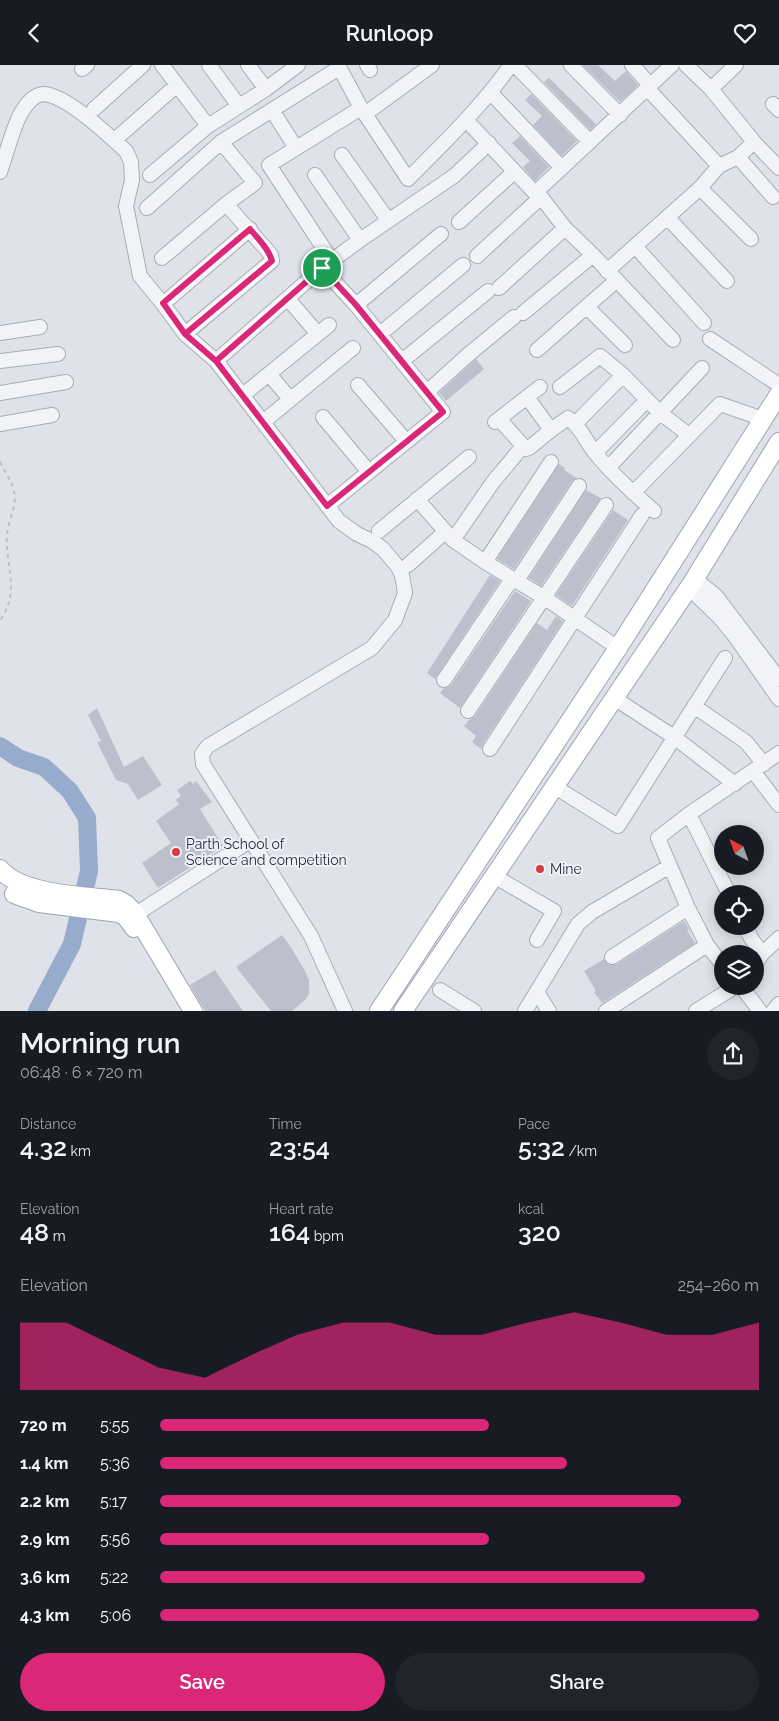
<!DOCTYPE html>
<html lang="en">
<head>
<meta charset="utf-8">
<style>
  :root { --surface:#171b24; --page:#20242c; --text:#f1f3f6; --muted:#9ea1a6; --accent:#db2777 }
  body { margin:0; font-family:Raleway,sans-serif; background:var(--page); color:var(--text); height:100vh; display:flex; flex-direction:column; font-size:19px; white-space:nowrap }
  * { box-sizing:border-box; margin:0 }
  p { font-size:16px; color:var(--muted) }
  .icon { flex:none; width:28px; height:28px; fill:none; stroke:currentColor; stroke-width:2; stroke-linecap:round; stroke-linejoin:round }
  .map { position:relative; height:946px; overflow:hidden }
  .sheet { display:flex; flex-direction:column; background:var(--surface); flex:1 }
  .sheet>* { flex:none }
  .needle { width:32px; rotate:319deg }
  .buttons { position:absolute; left:714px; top:760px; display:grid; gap:10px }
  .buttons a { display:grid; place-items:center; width:50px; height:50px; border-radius:50%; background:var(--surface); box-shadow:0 2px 12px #0003; font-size:25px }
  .pin { position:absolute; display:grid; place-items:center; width:42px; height:42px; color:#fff; margin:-21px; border:2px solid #fff; border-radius:50%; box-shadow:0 1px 5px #0007 }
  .round { display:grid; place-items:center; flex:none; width:52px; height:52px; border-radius:26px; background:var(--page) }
  .head { display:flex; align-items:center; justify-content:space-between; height:85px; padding:0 20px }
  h1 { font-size:28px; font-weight:600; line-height:38px }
  .metrics { display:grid; grid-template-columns:repeat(3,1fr); gap:8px; height:85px; padding:5px 20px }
  .metrics div { display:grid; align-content:center }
  .metrics b { font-size:25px; font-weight:600 }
  .metrics small { font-size:14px; font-weight:400 }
  .metrics p { font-size:14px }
  .chart { height:140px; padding:10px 20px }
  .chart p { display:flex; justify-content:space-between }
  .chart svg { width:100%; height:90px; margin-top:5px; fill:var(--accent); opacity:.7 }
  .action { display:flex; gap:10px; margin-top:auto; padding:10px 20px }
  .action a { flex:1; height:58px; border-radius:30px; background:var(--accent); color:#fff; font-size:20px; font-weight:600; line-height:58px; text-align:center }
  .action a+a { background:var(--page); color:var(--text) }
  ul { padding:0 20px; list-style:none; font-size:16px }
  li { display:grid; grid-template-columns:80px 60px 1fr; align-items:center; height:38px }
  li i { height:12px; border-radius:6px; background:var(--accent) }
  header { display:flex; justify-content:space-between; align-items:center; height:65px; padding:0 20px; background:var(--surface); font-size:22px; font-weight:600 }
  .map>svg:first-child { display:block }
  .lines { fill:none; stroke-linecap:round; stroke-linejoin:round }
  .river { stroke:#97abcc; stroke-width:18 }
  .building { fill:#bbc0cc }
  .minor-casing { stroke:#a8acb7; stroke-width:16 }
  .major-casing { stroke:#9da4b6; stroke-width:20 }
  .path { stroke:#bdc0c8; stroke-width:2; stroke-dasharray:4 4; stroke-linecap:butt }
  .minor { stroke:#f2f3f7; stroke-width:14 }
  .major { stroke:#fff; stroke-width:18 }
  .route-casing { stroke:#fff; stroke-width:10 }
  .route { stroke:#db2777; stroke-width:6 }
  .poi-dot { fill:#d73b41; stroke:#eef1f7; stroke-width:2 }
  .labels { text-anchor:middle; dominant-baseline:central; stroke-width:4; stroke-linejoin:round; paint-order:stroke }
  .poi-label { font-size:14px; fill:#262d41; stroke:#eef1f7; text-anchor:start }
</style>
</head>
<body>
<header><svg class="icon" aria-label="back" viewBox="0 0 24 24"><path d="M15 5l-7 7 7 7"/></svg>Runloop<svg class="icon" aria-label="heart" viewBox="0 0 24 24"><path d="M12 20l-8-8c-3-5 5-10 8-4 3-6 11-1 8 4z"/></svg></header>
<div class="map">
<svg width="779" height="946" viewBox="0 0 779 946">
  <rect width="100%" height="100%" fill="#dfe2e9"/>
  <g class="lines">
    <path class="river" d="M0,681L18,693L44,702L70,726L87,753L89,806L72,879L37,946"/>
  </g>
  <path class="building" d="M583,0H598L615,16L626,6L638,20L620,37Z
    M549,13L596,59L590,65L544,17Z
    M531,29L577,76L562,91L533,60L542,51L525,35Z
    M520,71L549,102L535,116L523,102L530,96L512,78Z
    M476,294L484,304L446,336L439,328Z
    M559,399L565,403L564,405L577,413L572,416L514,504L497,494Z
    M586,425L601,433L541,521L529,513Z
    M613,445L628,455L572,541L556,530Z
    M490,510L500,516L435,614L427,608Z
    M515,526L531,536L460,643L440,628L443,624L451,620Z
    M556,551L563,556L483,679L481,684L472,677L476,671L464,661L469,655L475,651L537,558L547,565Z
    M97,643L124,702L143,691L162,720L138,735L128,719L116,715L97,677L101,676L88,650Z
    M190,716L193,719L196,716L212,737L200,744L223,781L158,823L142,798L171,778L156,756L179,739L176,735L181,731L177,725Z
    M684,856L689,864L687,865L695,878L602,938L594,927L596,926L584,906L604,894L608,900L617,899Z
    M282,870L292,884L305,906L309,915V929L305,935L292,946H271L236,902Z
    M215,905L232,930L243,946H205L190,920Z"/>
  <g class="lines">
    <g class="minor-casing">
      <path id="minor" d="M162,0L208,61
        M209,0L239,41
        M248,0L266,24
        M338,0L361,43L408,114C445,77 481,42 511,0
        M367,0L370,5
        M515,0L590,77
        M571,0L620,50
        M632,0L651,21
        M686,0L711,24L754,77L779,103
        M82,4L87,0
        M648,24L719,101
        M711,24L736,0
        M491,28L562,103
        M773,39L779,45
        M94,44L143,0
        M272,45L296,83
        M365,49L432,0
        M467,56L535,128L541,132L565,163L593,190L673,275
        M118,72L177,20
        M342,90L388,155
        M738,92L773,132
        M0,107C6,91 14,57 23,45C27,38 35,29 44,29C68,31 108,70 126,86L131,97L132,115L126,141L140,211L163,239L185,269L216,296L339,456L357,469L372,476L383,484L398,502L402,510L405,528L395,555L372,583L208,681L202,689L203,699L311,871L345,946
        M150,110L208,61L266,24L298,0
        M315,110L360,175
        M700,123L751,174
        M535,128L672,0
        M147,143L221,77L339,3
        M667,152L727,216
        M459,157L514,107
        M635,181L704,258
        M477,191L541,132
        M162,193L226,139L255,118L221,77
        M332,196L269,100L361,43
        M322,203L356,240L443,347L327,441
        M607,206L700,123L719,101L738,92L754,77
        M499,223L565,163
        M288,234L318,269
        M163,239L250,164
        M356,240L441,169
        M587,242L625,280
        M523,248L593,190
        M0,268L40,262
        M185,269L272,196L271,190L266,184L226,139
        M380,269L463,200
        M710,274L779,320
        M537,285L617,215
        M0,296L58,289
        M216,296L322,203L360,175L454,111L489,78
        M402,296L488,226
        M269,309L290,334
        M358,320L406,376
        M560,322L600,291L623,310L659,347L689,370
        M427,327L469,289L514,252
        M0,328L66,317
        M243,330L329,260
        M527,332L551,365L568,353C581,362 586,377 596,389C613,410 633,428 654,446
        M323,352L369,407
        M499,354L526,384L529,383L551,365
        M263,357L353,283
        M495,357L540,322
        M576,358L623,310
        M0,359L52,350
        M595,388L646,336
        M608,403L702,303
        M633,428L720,339L763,354
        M417,434L453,475L485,497L545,533L618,583
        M379,466L469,392
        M453,475L493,417L518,387
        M485,497L551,397
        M408,500L445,467
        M695,514L716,531L779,614
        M516,517L579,421
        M689,523L720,553L734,570L779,634
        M444,615L512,514
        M614,633L674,672L735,719
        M694,641L746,677L764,699
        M468,646L606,440
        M490,684L642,450
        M753,706L779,740
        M555,722L618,761L725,593
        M689,749L729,829
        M494,811L554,846L537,875
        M136,849L251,775
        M745,861L751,873L762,889
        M612,892L688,843
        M722,899L707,880L688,843L658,773L689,749L779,688
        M755,899L762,889L779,873
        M741,921L760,946
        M440,925L474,946
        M537,927L549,946
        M525,946L578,859L592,847L670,801
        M606,946L707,880
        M696,946L736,921
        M773,946L779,939"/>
    </g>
    <g class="major-casing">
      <path id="major" d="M0,804C21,830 87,831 119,835L126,839L134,847L193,946
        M14,829L39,838L119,848L126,852L134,863
        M379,946L618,583L779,329
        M403,946L692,518L779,377"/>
    </g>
    <path class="path" d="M0,397C6,408 14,420 15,432C15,445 8,457 7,470C5,501 21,527 0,555"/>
    <use href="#minor" class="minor"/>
    <use href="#major" class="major"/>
  </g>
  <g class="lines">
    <g class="route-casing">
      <path id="route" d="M322,203L216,296L185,269L163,238L250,164C258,174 269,184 272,196L185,269L216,296L327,441L443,347L356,240L322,203"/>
    </g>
    <use href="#route" class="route"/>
  </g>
  <g class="poi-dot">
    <circle cx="176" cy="787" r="5"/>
    <circle cx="540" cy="804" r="5"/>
  </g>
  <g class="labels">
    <g class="poi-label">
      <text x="186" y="779">Parth School of<tspan x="186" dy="16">Science and competition</tspan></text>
      <text x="550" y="804">Mine</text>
    </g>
  </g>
</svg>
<div class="buttons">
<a><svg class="needle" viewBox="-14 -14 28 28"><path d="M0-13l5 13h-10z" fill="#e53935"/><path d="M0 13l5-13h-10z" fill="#9ea1a6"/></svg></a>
<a><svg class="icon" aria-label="locate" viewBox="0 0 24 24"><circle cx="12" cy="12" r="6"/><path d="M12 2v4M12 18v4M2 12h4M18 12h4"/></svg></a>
<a><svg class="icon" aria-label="layers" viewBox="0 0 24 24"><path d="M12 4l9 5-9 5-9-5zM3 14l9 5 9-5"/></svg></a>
</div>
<div class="pin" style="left:322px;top:203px;background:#1e9e55"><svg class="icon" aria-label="arrive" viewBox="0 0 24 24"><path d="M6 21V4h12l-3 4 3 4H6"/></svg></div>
</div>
<section class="sheet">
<div class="head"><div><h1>Morning run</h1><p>06:48 · 6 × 720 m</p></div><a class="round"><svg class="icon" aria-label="share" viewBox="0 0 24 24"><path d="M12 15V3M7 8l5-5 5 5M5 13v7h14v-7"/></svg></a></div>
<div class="metrics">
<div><p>Distance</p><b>4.32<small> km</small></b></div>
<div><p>Time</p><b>23:54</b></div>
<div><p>Pace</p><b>5:32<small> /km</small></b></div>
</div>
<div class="metrics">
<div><p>Elevation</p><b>48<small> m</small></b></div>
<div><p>Heart rate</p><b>164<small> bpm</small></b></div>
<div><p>kcal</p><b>320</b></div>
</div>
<div class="chart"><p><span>Elevation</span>254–260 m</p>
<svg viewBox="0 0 160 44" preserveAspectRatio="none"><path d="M0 44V11L10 11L20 22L30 33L40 38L50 27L60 17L70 11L80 11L90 17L100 17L110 11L120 6L130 11L140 17L150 17L160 11V44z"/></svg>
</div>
<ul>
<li><b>720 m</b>5:55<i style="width:55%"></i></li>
<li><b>1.4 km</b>5:36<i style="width:68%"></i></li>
<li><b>2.2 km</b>5:17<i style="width:87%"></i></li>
<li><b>2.9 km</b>5:56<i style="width:55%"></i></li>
<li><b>3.6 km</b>5:22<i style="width:81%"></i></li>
<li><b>4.3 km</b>5:06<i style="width:100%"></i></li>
</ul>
<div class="action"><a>Save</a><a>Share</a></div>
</section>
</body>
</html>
